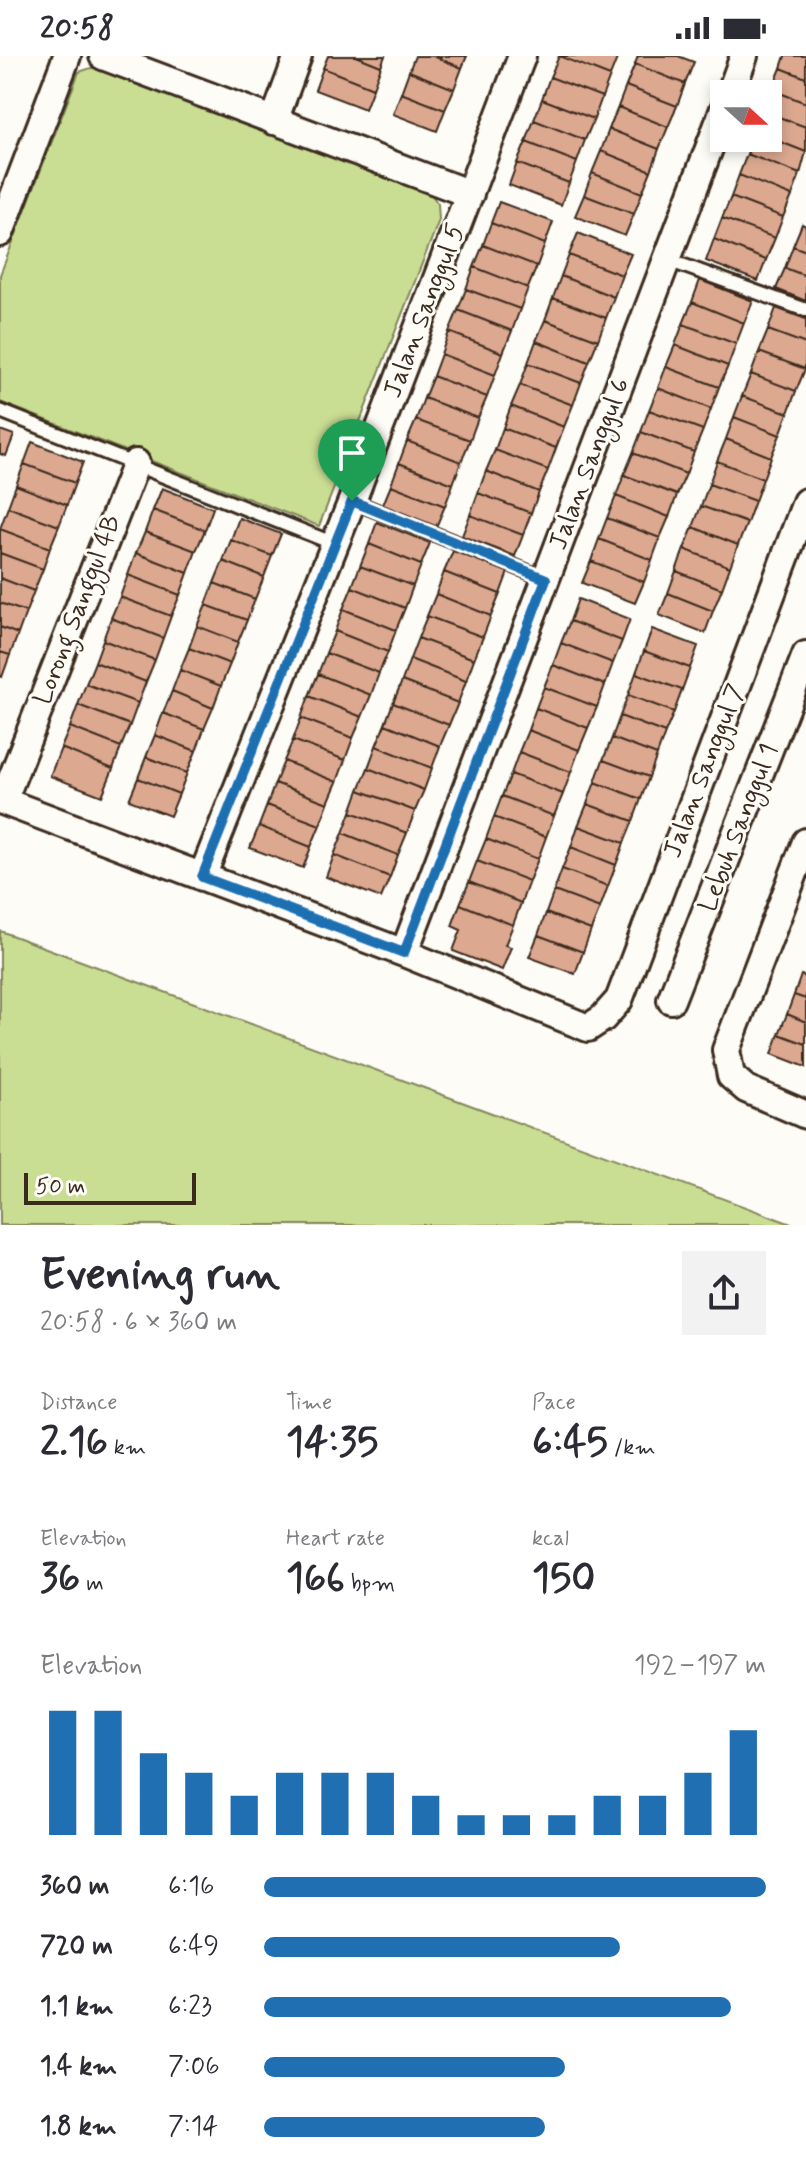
<!DOCTYPE html>
<html lang="en">
<head>
<meta charset="utf-8">
<style>
  :root { --surface:#fff; --page:#f2f2f3; --text:#2b2b33; --muted:#7c7c81; --accent:#1f6fb2 }
  body { margin:0; font-family:Mynerve,sans-serif; background:var(--page); color:var(--text); height:100vh; display:flex; flex-direction:column; font-size:30px; white-space:nowrap }
  * { box-sizing:border-box; margin:0 }
  p { font-size:26px; color:var(--muted) }
  .icon { flex:none; width:44px; height:44px; fill:none; stroke:currentColor; stroke-width:2; stroke-linecap:round; stroke-linejoin:round }
  .map { position:relative; height:1169px; overflow:hidden }
  .side { display:flex; flex-direction:column; background:var(--surface); flex:1 }
  .side>* { flex:none }
  .needle { width:52px; rotate:111deg }
  .controls { position:absolute; left:710px; top:24px; display:grid; gap:16px }
  .controls a { display:grid; place-items:center; width:72px; height:72px; border-radius:0px; background:var(--surface); box-shadow:0 4px 12px #0003; font-size:40px }
  .scale { position:absolute; left:24px; bottom:20px; width:172px; box-sizing:border-box; padding-left:8px; border:4px solid #3b2a1e; border-top:0; font-size:22px; line-height:28px; white-space:nowrap; color:#3b2a1e; -webkit-text-stroke:6px #fdfcf7; paint-order:stroke }
  .pin { position:absolute; display:grid; place-items:center; width:68px; height:68px; color:#fff; margin:-82px -34px; border-radius:50% 50% 50% 0; rotate:-45deg; box-shadow:0 0 8px #0007 }
  .pin .icon { rotate:45deg }
  .round { display:grid; place-items:center; flex:none; width:84px; height:84px; border-radius:0px; background:var(--page) }
  .summary { display:flex; align-items:center; justify-content:space-between; height:136px; padding:0 40px }
  h1 { font-size:44px; font-weight:700; line-height:60px }
  .metrics { display:grid; grid-template-columns:repeat(3,1fr); gap:12px; height:136px; padding:8px 40px }
  .metrics div { display:grid; align-content:center }
  .metrics b { font-size:40px; font-weight:700 }
  .metrics small { font-size:22px; font-weight:400 }
  .metrics p { font-size:22px }
  .chart { height:224px; padding:16px 40px }
  .chart p { display:flex; justify-content:space-between }
  .chart svg { width:100%; height:144px; margin-top:8px; stroke:var(--accent); stroke-width:6 }
  ul { padding:0 40px; list-style:none; font-size:26px }
  li { display:grid; grid-template-columns:128px 96px 1fr; align-items:center; height:60px }
  li i { height:20px; border-radius:10px; background:var(--accent) }
  .status { display:flex; justify-content:space-between; align-items:center; height:56px; padding:0 40px; background:var(--surface); direction:ltr }
  .status svg { height:22px; fill:currentColor }
  .map>svg:first-child { display:block }
  .green { fill:#c9de93; stroke:#828458; stroke-width:2 }
  .building { fill:#dca890; stroke:#3b2a1e; stroke-width:2 }
  .lines { fill:none; stroke-linecap:round; stroke-linejoin:round }
  .service-casing { stroke:#3b2a1e; stroke-width:18 }
  .minor-casing { stroke:#3b2a1e; stroke-width:32 }
  .service { stroke:#fdfcf7; stroke-width:12 }
  .minor { stroke:#fdfcf7; stroke-width:26 }
  .route-casing { stroke:#fff; stroke-width:16 }
  .route { stroke:#1f6fb2; stroke-width:10 }
  .labels { text-anchor:middle; dominant-baseline:central; stroke-width:6; stroke-linejoin:round; paint-order:stroke }
  .street-label { font-size:26px; fill:#3b2a1e; stroke:#fdfcf7 }
</style>
</head>
<body>
<div class="status"><b>20:58</b><svg viewBox="0 0 49 12"><path d="M0 12V9h3v3zM5 12V6h3v6zM10 12V3h3v9zM15 12V0h3v12zM26 1h20v11H26zM47 4h2v5h-2z"/></svg></div>
<div class="map">
<svg width="806" height="1169" viewBox="0 0 806 1169">
  <rect width="100%" height="100%" fill="#fdfcf7"/>
  <filter id="ink" filterUnits="userSpaceOnUse"><feTurbulence type="fractalNoise" baseFrequency=".0125" numOctaves="2"/><feDisplacementMap in="SourceGraphic" scale="16" xChannelSelector="R" yChannelSelector="G"/><feConvolveMatrix kernelMatrix="1 2 1 2 8 2 1 2 1" color-interpolation-filters="sRGB"/></filter>
  <g filter="url(#ink)">
    <path class="green" d="M91,12H102L427,132L438,148L439,164L319,470L0,346V219L79,16Z
      M0,875L794,1169H0Z"/>
    <path class="building" d="M328,0H356L381,10L373,32L323,12Z
      M356,0H385L381,10Z
      M415,0H433L462,12L454,33L409,15Z
      M433,0H467L462,12Z
      M559,0L610,20L602,41L550,21Z
      M559,0H618L610,20Z
      M638,0H678L694,6L685,28L635,8Z
      M785,0H806V22L781,12Z
      M635,8L685,28L677,50L626,30Z
      M323,12L373,32L365,53L315,34Z
      M781,12L806,22V47L772,34Z
      M409,15L454,33L445,54L401,37Z
      M550,21L602,41L594,63L542,43Z
      M626,30L677,50L668,71L618,51Z
      M772,34L806,47V71L768,57V45Z
      M401,37L445,54L437,75L393,58Z
      M542,43L594,63L585,84L534,64Z
      M618,51L668,71L659,93L609,73Z
      M768,57L806,71V96L768,81Z
      M534,64L585,84L577,106L526,86Z
      M609,73L659,93L651,115L601,95Z
      M768,81L806,96L800,118L747,98L754,82Z
      M526,86L577,106L569,127L517,107Z
      M601,95L651,115L642,137L592,117Z
      M747,98L800,118L792,140L739,119Z
      M517,107L569,127L561,149L509,129Z
      M592,117L642,137L634,158L584,139Z
      M739,119L792,140L783,161L731,141Z
      M584,139L634,158L625,180L575,160Z
      M731,141L783,161L775,182L722,162Z
      M499,146L553,166L545,188L491,167Z
      M722,162L775,182L766,204L714,183Z
      M491,167L545,188L537,210L483,189Z
      M802,168L806,170V195L793,190Z
      M578,177L631,198L622,219L569,199Z
      M714,183L766,204L758,225L706,205Z
      M483,189L537,210L528,232L474,211Z
      M793,190L806,195V220L785,212Z
      M569,199L622,219L614,241L561,220Z
      M474,211L528,232L520,253L466,233Z
      M785,212L806,220V245L776,233Z
      M561,220L614,241L606,262L553,242Z
      M700,224L753,245L744,267L692,246Z
      M466,233L520,253L512,275L458,254Z
      M553,242L606,262L598,284L545,264Z
      M692,246L744,267L736,288L683,268Z
      M776,252L806,263V288L768,274Z
      M458,254L512,275L503,297L449,276Z
      M545,264L598,284L589,306L536,285Z
      M683,268L736,288L728,310L675,289Z
      M768,274L806,288L805,313L759,296Z
      M449,276L503,297L495,319L441,298Z
      M536,285L589,306L581,327L528,307Z
      M675,289L728,310L719,331L666,311Z
      M759,296L805,313L796,335L751,318Z
      M441,298L495,319L487,341L433,320Z
      M528,307L581,327L573,349L520,329Z
      M666,311L719,331L711,353L658,332Z
      M751,318L796,335L788,357L742,340Z
      M433,320L487,341L478,362L424,342Z
      M520,329L573,349L564,371L511,350Z
      M658,332L711,353L703,374L649,354Z
      M742,340L788,357L780,379L734,361Z
      M424,342L478,362L470,384L416,364Z
      M511,350L564,371L556,392L503,372Z
      M649,354L703,374L694,396L641,376Z
      M734,361L780,379L771,401L726,383Z
      M416,364L470,384L461,406L407,385Z
      M503,372L556,392L548,414L495,394Z
      M0,374L14,379L6,400L0,398Z
      M641,376L694,396L686,418L633,397Z
      M726,383L771,401L763,423L717,405Z
      M407,385L461,406L453,428L399,407Z
      M32,386L83,406L75,427L24,408Z
      M495,394L548,414L539,436L486,415Z
      M633,397L686,418L677,439L624,419Z
      M717,405L763,423L755,445L709,428Z
      M399,407L453,428L445,450L391,429Z
      M24,408L75,427L67,449L16,429Z
      M486,415L539,436L531,457L478,437Z
      M624,419L677,439L669,461L616,440Z
      M709,428L755,445L747,467L701,450Z
      M16,429L67,449L59,470L8,451Z
      M391,429L445,450L436,471L382,451Z
      M162,432L213,452L205,474L153,454Z
      M478,437L531,457L523,479L470,459Z
      M616,440L669,461L660,482L607,462Z
      M701,450L747,467L738,489L693,471Z
      M8,451L59,470L50,492L0,473Z
      M153,454L205,474L196,495L145,476Z
      M470,459L523,479L515,500L462,480Z
      M239,462L281,478L272,500L231,484Z
      M607,462L660,482L652,504L599,483Z
      M377,466L430,487L421,509L369,488Z
      M693,471L738,489L730,511L684,493Z
      M0,473L50,492L43,513L0,497Z
      M145,476L196,495L188,517L136,497Z
      M599,483L652,504L644,526L591,505Z
      M231,484L272,500L264,521L223,505Z
      M369,488L421,509L413,530L360,510Z
      M684,493L730,511L722,533L676,515Z
      M453,495L508,516L500,538L444,516Z
      M0,497L43,513L34,535L0,522Z
      M136,497L188,517L180,539L128,519Z
      M223,505L264,521L255,543L214,527Z
      M591,505L644,526L635,547L582,527Z
      M360,510L413,530L405,552L352,531Z
      M676,515L722,533L713,555L668,537Z
      M444,516L500,538L491,560L436,538Z
      M128,519L180,539L171,560L120,541Z
      M0,522L34,535L26,556L0,547Z
      M214,527L255,543L247,564L206,549Z
      M352,531L405,552L396,574L343,553Z
      M668,537L713,555L705,577L659,559Z
      M436,538L491,560L483,581L427,560Z
      M120,541L171,560L163,582L111,562Z
      M578,543L630,563L622,585L570,565Z
      M0,547L26,556L18,578L0,571Z
      M206,549L247,564L238,586L197,570Z
      M343,553L396,574L388,596L335,575Z
      M427,560L483,581L474,603L418,582Z
      M111,562L163,582L155,604L103,584Z
      M570,565L622,585L613,607L561,587Z
      M197,570L238,586L230,608L189,592Z
      M0,571L18,578L10,599L0,596Z
      M652,573L698,590L690,612L644,595Z
      M335,575L388,596L379,617L326,597Z
      M418,582L474,603L466,625L410,603Z
      M103,584L155,604L146,626L95,606Z
      M561,587L613,607L605,629L553,609Z
      M189,592L230,608L221,630L180,614Z
      M644,595L690,612L682,634L636,617Z
      M0,596L10,599L2,621L0,620Z
      M326,597L379,617L371,639L318,618Z
      M410,603L466,625L458,647L402,625Z
      M95,606L146,626L138,647L86,628Z
      M553,609L605,629L597,651L544,631Z
      M180,614L221,630L213,652L172,635Z
      M636,617L682,634L674,656L628,639Z
      M318,618L371,639L362,661L309,640Z
      M402,625L458,647L449,669L393,647Z
      M86,628L138,647L130,669L78,649Z
      M544,631L597,651L588,672L536,652Z
      M172,635L213,652L204,673L163,657Z
      M628,639L674,656L665,677L620,660Z
      M309,640L362,661L353,682L301,662Z
      M393,647L449,669L440,690L385,668Z
      M78,649L130,669L121,691L70,671Z
      M536,652L588,672L579,694L528,674Z
      M163,657L204,673L196,695L155,679Z
      M620,660L665,677L657,699L612,682Z
      M301,662L353,682L345,704L293,684Z
      M385,668L440,690L432,712L376,690Z
      M70,671L121,691L113,713L61,692Z
      M528,674L579,694L571,716L519,696Z
      M155,679L196,695L187,717L146,701Z
      M612,682L657,699L649,721L603,704Z
      M293,684L345,704L337,726L284,705Z
      M376,690L432,712L424,734L368,712Z
      M61,692L113,713L102,740L50,720Z
      M519,696L571,716L563,738L511,718Z
      M146,701L187,717L179,738L138,722Z
      M603,704L649,721L641,743L595,726Z
      M284,705L337,726L328,747L275,727Z
      M368,712L424,734L415,755L359,734Z
      M511,718L563,738L554,760L502,740Z
      M138,722L179,738L170,760L129,744Z
      M595,726L641,743L633,765L587,748Z
      M275,727L328,747L320,769L267,749Z
      M359,734L415,755L407,777L351,756Z
      M502,740L554,760L546,781L494,761Z
      M587,748L633,765L624,787L578,770Z
      M267,749L320,769L311,791L259,770Z
      M351,756L407,777L398,799L343,777Z
      M494,761L546,781L538,803L486,783Z
      M259,770L311,791L303,812L250,792Z
      M578,770L624,787L616,809L571,791Z
      M343,777L398,799L390,821L334,799Z
      M486,783L538,803L529,825L477,805Z
      M571,791L616,809L608,830L562,813Z
      M334,799L390,821L381,842L326,821Z
      M477,805L529,825L521,847L469,826Z
      M562,813L608,830L600,852L554,835Z
      M469,826L521,847L513,869L460,848Z
      M554,835L600,852L591,874L546,857Z
      M460,848L513,869L505,889L511,891L502,914L453,895L461,874L452,870Z
      M546,857L591,874L583,896L538,879Z
      M538,879L583,896L575,918L529,901Z
      M801,919L806,921V943L794,939Z
      M794,939L806,943V966L787,958Z
      M787,958L806,966V988L779,978Z
      M779,978L806,988V1011L772,998Z"/>
    <g class="lines">
      <g class="service-casing">
        <path id="service" d="M668,204L806,254
          M0,355L335,488
          M352,445L546,523"/>
      </g>
      <g class="minor-casing">
        <path id="minor" d="M103,0L470,138
          M730,38L744,0
          M274,65L298,0
          M0,177L67,0
          M0,744L404,897L588,972L603,962L619,944L806,446
          M3,745L136,407
          M806,786L726,994L731,1020L746,1033L806,1059
          M202,821L352,445L522,0
          M404,897L724,53
          M671,944L806,599"/>
      </g>
      <use href="#service" class="service"/>
      <use href="#minor" class="minor"/>
    </g>
  </g>
  <g class="lines" filter="url(#ink)">
    <g class="route-casing">
      <path id="route" d="M352,445L546,523L404,897L202,821Z"/>
    </g>
    <use href="#route" class="route"/>
  </g>
  <g class="labels">
    <g class="street-label">
      <text transform="translate(425 255) rotate(-69)">Jalan Sanggul 5</text>
      <text transform="translate(590 408) rotate(-69)">Jalan Sanggul 6</text>
      <text transform="translate(78 554) rotate(-69)">Lorong Sanggul 4B</text>
      <text transform="translate(705 715) rotate(-69)">Jalan Sanggul 7</text>
      <text transform="translate(739 772) rotate(-69)">Lebuh Sanggul 1</text>
    </g>
  </g>
</svg>
<div class="controls">
<a><svg class="needle" viewBox="-14 -14 28 28"><path d="M0-13l5 13h-10z" fill="#e53935"/><path d="M0 13l5-13h-10z" fill="#7c7c81"/></svg></a>
</div>
<div class="scale">50 m</div>
<div class="pin" style="left:352px;top:445px;background:#1e9e55"><svg class="icon" aria-label="arrive" viewBox="0 0 24 24"><path d="M6 21V4h12l-3 4 3 4H6"/></svg></div>
</div>
<section class="side">
<div class="summary"><div><h1>Evening run</h1><p>20:58 · 6 × 360 m</p></div><a class="round"><svg class="icon" aria-label="share" viewBox="0 0 24 24"><path d="M12 15V3M7 8l5-5 5 5M5 13v7h14v-7"/></svg></a></div>
<div class="metrics">
<div><p>Distance</p><b>2.16<small> km</small></b></div>
<div><p>Time</p><b>14:35</b></div>
<div><p>Pace</p><b>6:45<small> /km</small></b></div>
</div>
<div class="metrics">
<div><p>Elevation</p><b>36<small> m</small></b></div>
<div><p>Heart rate</p><b>166<small> bpm</small></b></div>
<div><p>kcal</p><b>150</b></div>
</div>
<div class="chart"><p><span>Elevation</span>192–197 m</p>
<svg viewBox="0 0 160 44" preserveAspectRatio="none"><path d="M5 44V6M15 44V6M25 44V19M35 44V25M45 44V32M55 44V25M65 44V25M75 44V25M85 44V32M95 44V38M105 44V38M115 44V38M125 44V32M135 44V32M145 44V25M155 44V12"/></svg>
</div>
<ul>
<li><b>360 m</b>6:16<i style="width:100%"></i></li>
<li><b>720 m</b>6:49<i style="width:71%"></i></li>
<li><b>1.1 km</b>6:23<i style="width:93%"></i></li>
<li><b>1.4 km</b>7:06<i style="width:60%"></i></li>
<li><b>1.8 km</b>7:14<i style="width:56%"></i></li>
</ul>
</section>
</body>
</html>
